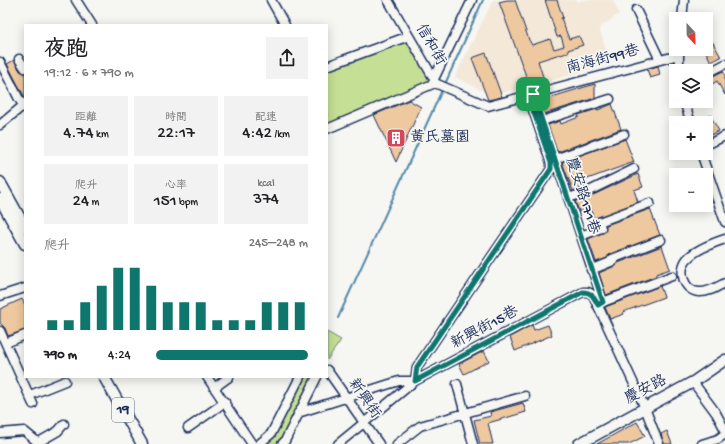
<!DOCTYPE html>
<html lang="zh-TW">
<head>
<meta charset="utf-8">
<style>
  :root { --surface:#fff; --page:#f2f2f2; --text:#202124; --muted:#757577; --accent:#0f766e }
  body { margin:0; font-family:"Gochi Hand","LXGW WenKai TC",sans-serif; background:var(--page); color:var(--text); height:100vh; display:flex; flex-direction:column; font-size:15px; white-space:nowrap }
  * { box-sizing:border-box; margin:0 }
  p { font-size:13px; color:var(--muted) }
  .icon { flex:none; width:22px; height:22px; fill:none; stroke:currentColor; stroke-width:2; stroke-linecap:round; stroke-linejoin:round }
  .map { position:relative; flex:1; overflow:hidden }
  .details { position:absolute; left:24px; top:24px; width:304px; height:354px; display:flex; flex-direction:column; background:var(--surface); border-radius:0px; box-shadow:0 2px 10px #0003 }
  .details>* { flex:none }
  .needle { width:26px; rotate:158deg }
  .tools { position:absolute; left:669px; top:12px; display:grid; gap:8px }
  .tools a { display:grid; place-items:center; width:44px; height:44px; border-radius:0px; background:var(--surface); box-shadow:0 2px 10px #0003; font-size:20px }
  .pin { position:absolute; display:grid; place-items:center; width:34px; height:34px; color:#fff; margin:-17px; border-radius:8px; box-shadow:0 2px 6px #0006 }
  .round { display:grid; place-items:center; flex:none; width:42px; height:42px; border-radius:0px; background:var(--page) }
  .headline { display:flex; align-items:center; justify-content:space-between; height:68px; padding:0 20px }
  h1 { font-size:22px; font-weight:600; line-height:30px }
  .stats { display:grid; grid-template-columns:repeat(3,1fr); gap:6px; height:68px; padding:4px 20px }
  .stats div { display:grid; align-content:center; border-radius:0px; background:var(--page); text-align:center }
  .stats b { font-size:17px; font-weight:600 }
  .stats small { font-size:11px; font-weight:400 }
  .stats p { font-size:11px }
  .chart { height:112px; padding:8px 20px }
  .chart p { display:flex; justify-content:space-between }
  .chart svg { width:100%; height:72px; margin-top:4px; stroke:var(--accent); stroke-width:6 }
  ul { padding:0 20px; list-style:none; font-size:13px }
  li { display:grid; grid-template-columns:64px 48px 1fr; align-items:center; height:30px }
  li i { height:10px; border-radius:5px; background:var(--accent) }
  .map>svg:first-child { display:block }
  .built { fill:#f4e8d9 }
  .green { fill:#c5df95; stroke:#70877a }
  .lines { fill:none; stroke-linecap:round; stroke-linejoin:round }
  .stream { stroke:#5589aa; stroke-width:2 }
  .building { fill:#eec89e; stroke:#1b2f5e }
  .minor-casing { stroke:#1b2f5e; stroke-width:11 }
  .major-casing { stroke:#1b2f5e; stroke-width:13 }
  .minor { stroke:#f6f6f2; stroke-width:8 }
  .major { stroke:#f6f6f2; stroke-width:10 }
  .route-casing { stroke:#fff; stroke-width:8 }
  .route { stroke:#0f766e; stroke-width:5 }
  .labels { text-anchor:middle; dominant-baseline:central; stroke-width:3.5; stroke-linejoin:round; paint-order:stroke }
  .shield { fill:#f6f6f2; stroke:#5d6b8a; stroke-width:1 }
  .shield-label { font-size:14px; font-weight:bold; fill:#1b2f5e }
  .street-label { font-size:15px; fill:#1b2f5e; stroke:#f6f6f2 }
  .poi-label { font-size:15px; fill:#1b2f5e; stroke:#f6f6f2; text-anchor:start }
</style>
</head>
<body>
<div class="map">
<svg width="725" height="444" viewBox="0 0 725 444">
  <rect width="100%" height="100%" fill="#f6f6f2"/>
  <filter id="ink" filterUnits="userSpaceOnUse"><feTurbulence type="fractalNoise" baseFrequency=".025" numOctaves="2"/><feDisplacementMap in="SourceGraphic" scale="8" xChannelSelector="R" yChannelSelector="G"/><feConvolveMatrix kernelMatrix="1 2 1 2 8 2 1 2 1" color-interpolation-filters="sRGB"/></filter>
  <g filter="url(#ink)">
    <path class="built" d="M493,0H577L578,2L583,0H613L619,14L599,28L610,63L530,87L491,95L455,77Z"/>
    <path class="green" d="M409,36L435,83L327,129V66Z
      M327,332L341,340L327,360Z
      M300,377H317L282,444H259L271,434Z"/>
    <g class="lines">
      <path class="stream" d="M445,84L483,0
        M338,318L443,88"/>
    </g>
    <path class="building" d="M507,0H515L529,40L532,45L550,39L554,49L564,46L561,36L557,37L545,0H557L563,18H561L569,39L579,36L583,45L568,50L569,52L561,55L560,54L538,61L545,83L530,87L499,2Z
      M712,41L721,57L711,62L706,52V44Z
      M486,53L502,97L488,100L472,58Z
      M14,60L20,71L25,73V98L7,64Z
      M658,66L660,75L650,78L647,69Z
      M723,71L725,75V95L717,81L706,88V79Z
      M595,84V98L544,114L540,103L555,96Z
      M409,100L421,107L396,162L374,115Z
      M612,104L621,129L558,152L557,151L548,125L560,121L561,124L579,117L578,115L597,109L598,110Z
      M710,115L719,131L706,137V123H698Z
      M625,139L634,162L582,181L585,187L573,191L562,162Z
      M638,174L643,187L634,190L638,202L594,219L590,208L579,212V211L575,201L589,197Z
      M650,209L660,235L610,254L607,258L596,262L588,239L605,232L606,225Z
      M662,246L670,269L656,274V276L606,295L599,273L615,266L618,263Z
      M660,286L664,297L623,312L624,314L610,319L605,307Z
      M22,299L25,305V330L8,336L5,328L0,323V309Z
      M532,325L534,330L548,325L552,335L515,351L510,337Z
      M484,351L489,361L464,374L459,364Z
      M523,403L526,412L488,423L493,444H480L474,420L491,416L490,412Z
      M637,422L645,436L629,444H597Z
      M667,431L672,444H664L661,434Z"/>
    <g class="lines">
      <g class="minor-casing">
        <path id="minor" d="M76,0L92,25
          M271,0L285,25
          M388,0L434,79L435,83
          M636,10L660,60
          M682,19L684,0
          M19,59L25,68
          M0,62L19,99L25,108
          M327,66L409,36
          M679,71V49
          M706,74L725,64
          M434,79L472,0
          M435,83L488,106L679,55
          M684,101L691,123
          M542,121L610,99
          M0,125L25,104
          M327,129L435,83
          M706,145L725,136
          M701,153L725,222
          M554,155L603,302L597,305
          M555,159L624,134
          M568,198L587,192L634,169
          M581,236L601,228L599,222L650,203
          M725,239C713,243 696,249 687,259C678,270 683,291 699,292C707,293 717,287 725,283
          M591,270L613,261L612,259L661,240
          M0,296L25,288
          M603,302L672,276
          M0,331L33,404
          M6,343L25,335
          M327,370L379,444
          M207,377L252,444
          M693,382L716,413L725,430
          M457,384L473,444
          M214,388L229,377
          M30,395L65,381
          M298,413L399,381H415L417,367L551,169V163L528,95
          M188,428L225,402
          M0,433L24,431L40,444
          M39,442L58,431L64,424
          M259,444L271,434L300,377
          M282,444L285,441L317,377
          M338,444L415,381L583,292H588L593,295L645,408L659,444
          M397,444L420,426L525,396
          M702,444L718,439L725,434"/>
      </g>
      <g class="major-casing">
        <path id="major" d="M0,182L25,227
          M0,199L25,244
          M104,377L142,444
          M579,444L693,382L725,360"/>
      </g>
      <use href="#minor" class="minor"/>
      <use href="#major" class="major"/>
    </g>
  </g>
  <g class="lines" filter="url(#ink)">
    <g class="route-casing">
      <path id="route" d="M533,94L603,302L598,305C594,298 592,292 583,292L415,381L417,367L551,169V163L528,95Z"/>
    </g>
    <use href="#route" class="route"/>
  </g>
  <defs>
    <g id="building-square" transform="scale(1)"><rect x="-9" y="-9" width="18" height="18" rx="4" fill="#d1495b" stroke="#f6f6f2"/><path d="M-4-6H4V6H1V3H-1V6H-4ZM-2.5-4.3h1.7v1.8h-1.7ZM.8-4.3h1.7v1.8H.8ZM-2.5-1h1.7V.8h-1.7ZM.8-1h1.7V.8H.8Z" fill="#fff"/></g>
  </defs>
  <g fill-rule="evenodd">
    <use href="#building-square" x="396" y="138"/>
  </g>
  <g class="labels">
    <rect class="shield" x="112" y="398" width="22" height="24" rx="3"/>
    <g class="shield-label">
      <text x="123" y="410">19</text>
    </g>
    <g class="street-label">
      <text transform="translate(430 45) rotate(60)">信和街</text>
      <text transform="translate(603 60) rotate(-15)">南海街99巷</text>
      <text transform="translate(582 196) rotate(72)">慶安路171巷</text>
      <text transform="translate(485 328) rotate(-28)">新興街15巷</text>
      <text transform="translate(646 390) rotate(-28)">慶安路</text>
      <text transform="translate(364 399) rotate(55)">新興街</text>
    </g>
    <g class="poi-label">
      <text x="410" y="138">黃氏墓園</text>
    </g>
  </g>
</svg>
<div class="tools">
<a><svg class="needle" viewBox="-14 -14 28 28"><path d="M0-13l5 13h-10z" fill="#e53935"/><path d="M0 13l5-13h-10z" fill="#757577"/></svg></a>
<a><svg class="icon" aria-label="layers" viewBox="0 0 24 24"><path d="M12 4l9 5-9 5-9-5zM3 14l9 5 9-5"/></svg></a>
<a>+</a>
<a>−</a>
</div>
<div class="pin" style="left:533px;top:94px;background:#1e9e55"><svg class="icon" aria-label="arrive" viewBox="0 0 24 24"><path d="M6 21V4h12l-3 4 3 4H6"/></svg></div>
<section class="details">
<div class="headline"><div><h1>夜跑</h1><p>19:12 · 6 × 790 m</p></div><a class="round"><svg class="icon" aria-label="share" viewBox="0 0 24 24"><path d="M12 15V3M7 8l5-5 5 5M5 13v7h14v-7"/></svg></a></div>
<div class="stats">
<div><p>距離</p><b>4.74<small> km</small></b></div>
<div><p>時間</p><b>22:17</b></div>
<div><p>配速</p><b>4:42<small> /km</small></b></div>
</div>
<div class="stats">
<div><p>爬升</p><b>24<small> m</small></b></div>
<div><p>心率</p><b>151<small> bpm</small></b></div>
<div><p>kcal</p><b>374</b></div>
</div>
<div class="chart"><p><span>爬升</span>245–248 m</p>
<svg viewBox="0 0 160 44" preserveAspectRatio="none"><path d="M5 44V38M15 44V38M25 44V27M35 44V17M45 44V6M55 44V6M65 44V17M75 44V27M85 44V27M95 44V27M105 44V38M115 44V38M125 44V38M135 44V27M145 44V27M155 44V27"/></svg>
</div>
<ul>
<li><b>790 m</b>4:24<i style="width:100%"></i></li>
</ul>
</section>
</div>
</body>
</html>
